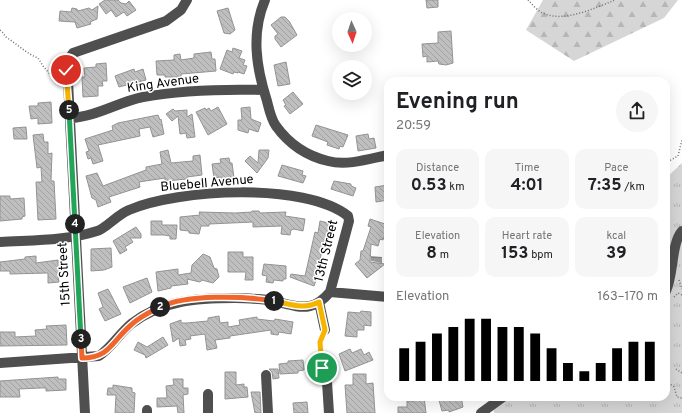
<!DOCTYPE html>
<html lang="en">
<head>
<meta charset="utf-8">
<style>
  :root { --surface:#fff; --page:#f6f6f6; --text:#202124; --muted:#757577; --accent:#000 }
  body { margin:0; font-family:Overpass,sans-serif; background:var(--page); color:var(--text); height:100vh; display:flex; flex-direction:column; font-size:15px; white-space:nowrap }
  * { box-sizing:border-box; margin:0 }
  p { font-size:13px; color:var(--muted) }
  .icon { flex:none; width:22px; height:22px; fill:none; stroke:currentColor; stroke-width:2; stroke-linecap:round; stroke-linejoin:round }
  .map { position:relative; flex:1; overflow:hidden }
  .side { position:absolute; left:384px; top:77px; width:286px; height:324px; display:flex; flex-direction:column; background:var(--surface); border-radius:12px; box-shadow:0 4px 16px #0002 }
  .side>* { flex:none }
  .needle { width:26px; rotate:177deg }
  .tools { position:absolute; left:332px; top:12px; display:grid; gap:8px }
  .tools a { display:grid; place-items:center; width:40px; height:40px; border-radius:50%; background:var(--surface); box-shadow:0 4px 16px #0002; font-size:20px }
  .pin { position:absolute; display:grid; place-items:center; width:34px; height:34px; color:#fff; margin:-17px; border:2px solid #fff; border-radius:50%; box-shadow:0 1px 4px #0007 }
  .km { position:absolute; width:20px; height:20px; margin:-10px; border-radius:50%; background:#222; color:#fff; font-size:11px; line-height:20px; text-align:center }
  .round { display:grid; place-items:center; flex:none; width:42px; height:42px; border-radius:21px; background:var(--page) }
  .head { display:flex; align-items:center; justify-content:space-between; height:68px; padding:0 12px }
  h1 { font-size:22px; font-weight:700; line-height:30px }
  .metrics { display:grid; grid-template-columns:repeat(3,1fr); gap:6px; height:68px; padding:4px 12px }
  .metrics div { display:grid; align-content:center; border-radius:10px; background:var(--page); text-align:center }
  .metrics b { font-size:17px; font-weight:700 }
  .metrics small { font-size:11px; font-weight:400 }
  .metrics p { font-size:11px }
  .chart { height:112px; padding:8px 12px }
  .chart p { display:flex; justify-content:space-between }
  .chart svg { width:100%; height:72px; margin-top:4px; stroke:var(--accent); stroke-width:6 }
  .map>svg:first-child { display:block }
  .forest { fill:url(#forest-firs) }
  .park { fill:url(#park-tufts) }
  .water { fill:url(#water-rules) }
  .building { fill:url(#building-back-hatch); stroke:#939393 }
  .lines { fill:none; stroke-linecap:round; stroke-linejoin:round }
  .path { stroke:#717171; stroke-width:1.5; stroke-dasharray:1 2; stroke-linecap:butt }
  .minor { stroke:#4f4f4f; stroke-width:10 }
  .split-1-casing { stroke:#fff; stroke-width:8 }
  .split-2-casing { stroke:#fff; stroke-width:8 }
  .split-3-casing { stroke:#fff; stroke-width:8 }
  .split-4-casing { stroke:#fff; stroke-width:8 }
  .split-5-casing { stroke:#fff; stroke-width:8 }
  .split-6-casing { stroke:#fff; stroke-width:8 }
  .split-1 { stroke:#f5b400; stroke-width:5 }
  .split-2 { stroke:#f0652b; stroke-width:5 }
  .split-3 { stroke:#f0652b; stroke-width:5 }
  .split-4 { stroke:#22a559; stroke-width:5 }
  .split-5 { stroke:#22a559; stroke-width:5 }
  .split-6 { stroke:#f5b400; stroke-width:5 }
  .labels { text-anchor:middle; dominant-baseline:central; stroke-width:3; stroke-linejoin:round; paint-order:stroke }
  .street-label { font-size:13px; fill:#000; stroke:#fff }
</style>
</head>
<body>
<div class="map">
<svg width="682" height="413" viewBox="0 0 682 413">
  <defs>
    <pattern id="forest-firs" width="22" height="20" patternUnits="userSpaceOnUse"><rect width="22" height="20" fill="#d6d6d6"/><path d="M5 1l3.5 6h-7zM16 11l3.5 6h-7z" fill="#b6b6b6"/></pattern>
    <pattern id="park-tufts" width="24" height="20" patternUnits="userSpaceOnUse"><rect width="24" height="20" fill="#d6d6d6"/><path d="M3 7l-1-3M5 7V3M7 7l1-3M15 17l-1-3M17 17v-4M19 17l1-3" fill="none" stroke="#b6b6b6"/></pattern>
    <pattern id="water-rules" width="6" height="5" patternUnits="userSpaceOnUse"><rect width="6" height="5" fill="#9d9d9d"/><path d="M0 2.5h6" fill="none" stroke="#858585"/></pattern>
    <pattern id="building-back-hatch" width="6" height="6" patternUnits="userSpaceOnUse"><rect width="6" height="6" fill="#bfbfbf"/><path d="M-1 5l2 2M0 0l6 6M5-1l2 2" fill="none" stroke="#a2a2a2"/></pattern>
  </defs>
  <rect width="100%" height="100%" fill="#fff"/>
  <path class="forest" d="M543,0H678L664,18L574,61L526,30Z"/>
  <path class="park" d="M682,163V413H494L493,397H666V178Z"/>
  <path class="water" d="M371,256L382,257V263L371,261Z"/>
  <path class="building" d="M105,0H118L121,3L126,4L129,1L136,10L127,16L124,12L116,17L111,10L106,14L99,4Z
    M426,0H438V7L427,8Z
    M98,6L97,19L90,22L91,24L77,28L75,22L59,21L60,11L71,12L72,8L77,9L78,11L89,8L92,10Z
    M228,8L235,30L230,34L224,33L217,11Z
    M281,17H285L289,21L297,35L281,47L275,39V36L278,34L271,25Z
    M451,31L453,63L446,65L439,64L438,61L427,62V56L423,57L422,44L438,43V32Z
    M233,48L242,51L239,58L245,60L243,65L247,66L244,74L238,72V73L234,72L233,74L220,69L227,50L232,52Z
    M211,52L212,59H215L216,71L181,74V77H165V75H157L156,61L174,60V55L180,54L181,60L194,58V54Z
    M286,62L290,84L278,86L274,65Z
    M106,63L107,81H102L103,86H98V96L83,97L82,77H85L84,68L96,67V64Z
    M134,69L135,72L143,69L146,80L119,87L115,76Z
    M293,92L303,104L290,114L284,106L286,105L283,100Z
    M51,102L52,123L38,124V118L31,119L29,106H38V103Z
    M218,107L227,124L208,135L196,112L205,108L206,110L209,108L211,111Z
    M250,107L251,119L261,123L258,132L249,129L248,133L238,130V120H242L241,108Z
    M173,109L175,111L187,110V117L192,114L195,137L187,138L186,133L180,134L178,116L172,121L166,114Z
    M158,115L160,120L161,119L164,134L153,137L150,127L139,129L140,136L98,145L103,161L93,164L91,158L88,159L86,152L89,151L85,139L113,130L112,126L118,123Z
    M316,125L348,135L343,147L340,146L339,149L327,145L328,142L312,136Z
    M26,127L27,139H14L13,128Z
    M43,134L44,142H48V154L52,153L51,181H54L56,219L38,220L36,182H42L41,167L37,168L33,135Z
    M368,134L369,139L374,138L376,148L358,151L356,136Z
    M168,150L171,163L193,161V156L200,155L202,175L187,177V179L165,181V178L139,182L140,187L109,197L111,202L98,207L96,200L92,198L86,176L97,173L103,186L146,170V167L162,164L160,152Z
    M259,150H269L268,158L257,173L245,161L250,156L258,163Z
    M229,158L230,163H232L234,178L222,179V177L214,178L212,164L221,163L220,159Z
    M282,165L303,171L302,175L306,176L303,183L278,176Z
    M334,181L351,184V186L356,188L353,196L331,189Z
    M388,185V200L376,202L375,187Z
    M0,196H10V199L24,198L25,216L22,217V219L0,221Z
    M252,211H259L260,213L286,212L285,216L305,219L303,231L294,229L291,230L290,235L281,234L282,226L253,227V222L209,224V226H201L199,234L189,233V231L180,230V217L200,215L199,212L235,213L252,212Z
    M370,219L388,225L383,240L380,239L378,246L371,244L370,262L385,264L367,278L355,264L360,260L361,251H363L371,227L368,226Z
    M151,221H162V225H177L176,239H170V236L164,235H151Z
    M320,221L333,224L326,247H323L317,271L319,272L314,286L290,277L291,274L305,276L315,232L318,233Z
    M136,227L141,234V238H130L133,242L125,247L127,250L120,254L113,241Z
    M111,248L112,267L104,270L91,271V249Z
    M228,252H243V257H253V280H245L246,272H228Z
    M203,254L210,257L214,268L217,269L219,277L213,283L202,280L200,282L187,279L188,284L171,286V288L158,291L156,272L178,269V275L191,273L192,265Z
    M36,256V263L58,260V269H61V277H58L59,282L48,283V273L10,274V271H0V262L25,259V257Z
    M264,264L286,266V279H283V281L274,280L273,283L266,282L267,276L262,275Z
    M147,278L152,292L130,303L123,287Z
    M108,289L121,314L105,321L99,309L103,307L98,293Z
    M361,311L371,312V326L364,325V330H357V337L345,336L348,312L360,313Z
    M219,316L220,323L228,322V327L240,325L239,320L257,317V319L274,321L275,319L293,322L291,334L279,332L278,335L271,334V330L230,336V338L215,340L217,348L207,350L205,334L190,336L191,339L185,340L186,345L180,346L179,338L173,342L170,324L181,320V323H187L208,321V318Z
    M66,325L67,345L0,346V332H15V337L36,336L35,330L47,329L46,326Z
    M163,337L168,345L146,358L145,355L134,350L138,342L147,347Z
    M350,349L352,353L361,349L364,355L369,352L373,360L345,371L339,354Z
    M303,360L304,370L298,371V373L280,374L279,364L288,363V361Z
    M269,369H278L279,378L273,379L272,372Z
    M225,372H236V385L244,384V387H247L248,397L225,399Z
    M353,374H366V384L373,383L375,413H347L345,385H353Z
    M58,377V379H66V390L46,391V388H40L19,389L20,397H0V381Z
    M173,379H183V388H188V394L183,395L184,413H178L177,406L157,407V398H167L166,386L174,385Z
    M113,385L132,388V392L135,393L134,413H115L116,395H107L108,388H113Z
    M251,392H260L261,413H255Z
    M413,397H424L426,413H398V407H407V401H414Z
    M442,397H461L463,407L449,412V410L442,411L439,400L442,399Z
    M307,402L308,413H294L293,403Z"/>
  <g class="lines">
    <path class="path" d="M528,0C533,5 538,12 545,14C566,22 595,8 615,0
      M0,30C3,32 4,35 6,37C17,44 27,54 38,58L43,66L60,86
      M666,168L669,161L678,156L682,140
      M679,280L682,289
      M674,297L678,293L682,295
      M322,338C318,348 320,365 325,375
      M676,369L682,373
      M666,381L674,387L677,397L682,398"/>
    <path class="minor" d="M265,0C251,33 256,67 267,101C269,109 271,119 276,126C289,144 307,156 328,161C347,166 369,159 388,155
      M70,118C96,117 118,102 143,97C183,90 223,89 263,90
      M0,242C32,240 66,241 97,231C105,229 118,214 129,210C178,189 305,182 348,216L349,221L330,292C325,298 319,304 310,306C297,309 282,302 269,300C258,299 246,298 235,298C197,298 162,300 131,324C119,334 112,347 99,356L0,363
      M666,291C674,273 671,244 682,231
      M330,292L388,297
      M319,302L325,330
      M266,375L268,413
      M327,382L329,413
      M147,410V413
      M85,413L67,62L73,53L166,21L181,10L187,0
      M208,413V394
      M481,413L503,397"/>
  </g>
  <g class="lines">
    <g class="split-1-casing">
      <path id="split-1" d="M274,301C290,304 304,310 319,302L325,330L320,342L322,368"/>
    </g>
    <g class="split-2-casing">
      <path id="split-2" d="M160,307C187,294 244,296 274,301"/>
    </g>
    <g class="split-3-casing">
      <path id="split-3" d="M81,339L82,358C110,358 112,341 131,325C139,317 150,312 160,307"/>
    </g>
    <g class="split-4-casing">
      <path id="split-4" d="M75,224L81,339"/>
    </g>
    <g class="split-5-casing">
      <path id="split-5" d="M69,110L75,224"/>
    </g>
    <g class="split-6-casing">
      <path id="split-6" d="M66,70L69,110"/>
    </g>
    <use href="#split-1" class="split-1"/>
    <use href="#split-2" class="split-2"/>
    <use href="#split-3" class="split-3"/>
    <use href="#split-4" class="split-4"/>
    <use href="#split-5" class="split-5"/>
    <use href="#split-6" class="split-6"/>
  </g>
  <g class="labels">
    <g class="street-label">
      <text transform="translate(163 84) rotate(-8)">King Avenue</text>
      <text transform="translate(207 184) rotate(-5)">Bluebell Avenue</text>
      <text transform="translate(327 251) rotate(-76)">13th Street</text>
      <text transform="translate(65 274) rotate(-93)">15th Street</text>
    </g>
  </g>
</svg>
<div class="tools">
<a><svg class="needle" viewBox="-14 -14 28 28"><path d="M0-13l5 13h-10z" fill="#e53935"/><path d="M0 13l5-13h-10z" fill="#757577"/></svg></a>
<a><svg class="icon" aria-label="layers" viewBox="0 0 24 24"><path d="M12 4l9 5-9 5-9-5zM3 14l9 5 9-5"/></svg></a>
</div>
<div class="pin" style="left:322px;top:368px;background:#1e9e55"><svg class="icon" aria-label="arrive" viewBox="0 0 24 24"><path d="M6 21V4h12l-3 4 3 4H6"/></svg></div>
<div class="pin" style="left:66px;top:70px;background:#d93025"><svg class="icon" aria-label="check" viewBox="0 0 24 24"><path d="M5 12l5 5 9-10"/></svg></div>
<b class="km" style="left:274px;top:301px">1</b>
<b class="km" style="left:160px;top:307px">2</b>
<b class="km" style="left:81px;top:339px">3</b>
<b class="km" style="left:75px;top:224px">4</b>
<b class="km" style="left:69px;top:110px">5</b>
<section class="side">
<div class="head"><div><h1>Evening run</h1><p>20:59</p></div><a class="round"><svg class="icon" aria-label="share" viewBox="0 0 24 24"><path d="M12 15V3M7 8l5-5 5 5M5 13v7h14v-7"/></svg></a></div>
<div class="metrics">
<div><p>Distance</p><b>0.53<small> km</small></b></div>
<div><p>Time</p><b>4:01</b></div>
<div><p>Pace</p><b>7:35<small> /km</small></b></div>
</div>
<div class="metrics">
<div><p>Elevation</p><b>8<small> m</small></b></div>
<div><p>Heart rate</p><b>153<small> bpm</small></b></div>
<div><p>kcal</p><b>39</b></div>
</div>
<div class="chart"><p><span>Elevation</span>163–170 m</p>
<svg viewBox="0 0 160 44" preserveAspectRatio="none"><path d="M5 44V24M15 44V20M25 44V15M35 44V11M45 44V6M55 44V6M65 44V11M75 44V11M85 44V15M95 44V24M105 44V33M115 44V38M125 44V33M135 44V24M145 44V20M155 44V20"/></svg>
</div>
</section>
</div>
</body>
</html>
